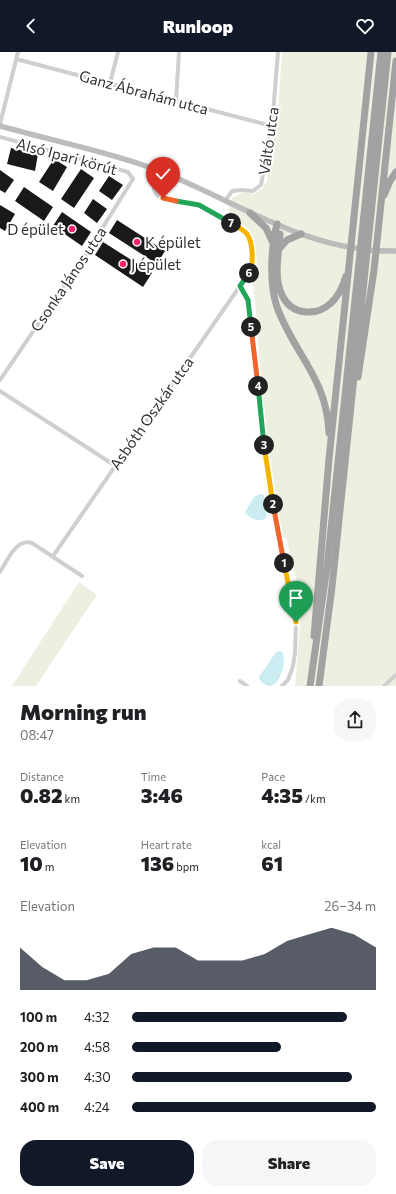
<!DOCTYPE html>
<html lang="en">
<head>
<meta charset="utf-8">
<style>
  :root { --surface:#fff; --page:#f6f6f6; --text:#202124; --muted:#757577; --accent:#111827 }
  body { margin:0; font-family:Commissioner,sans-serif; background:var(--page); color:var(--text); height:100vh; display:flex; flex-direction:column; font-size:15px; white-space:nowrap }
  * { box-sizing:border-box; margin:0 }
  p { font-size:13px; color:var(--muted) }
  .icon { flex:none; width:22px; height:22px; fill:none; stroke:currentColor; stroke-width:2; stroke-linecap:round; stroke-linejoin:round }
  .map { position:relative; height:634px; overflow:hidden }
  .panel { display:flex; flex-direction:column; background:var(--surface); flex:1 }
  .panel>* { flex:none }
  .pin { position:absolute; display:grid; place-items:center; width:34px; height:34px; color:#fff; margin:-41px -17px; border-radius:50% 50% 50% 0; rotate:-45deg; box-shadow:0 0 4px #0007 }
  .pin .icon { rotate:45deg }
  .km { position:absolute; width:20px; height:20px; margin:-10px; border-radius:50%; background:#222; color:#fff; font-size:11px; line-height:20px; text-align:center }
  .round { display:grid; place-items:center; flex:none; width:42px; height:42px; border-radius:16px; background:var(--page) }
  .headline { display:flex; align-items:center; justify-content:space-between; height:68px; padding:0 20px }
  h1 { font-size:22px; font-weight:800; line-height:30px }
  .metrics { display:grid; grid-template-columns:repeat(3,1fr); gap:6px; height:68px; padding:4px 20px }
  .metrics div { display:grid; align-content:center }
  .metrics b { font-size:20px; font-weight:800 }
  .metrics small { font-size:11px; font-weight:400 }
  .metrics p { font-size:11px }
  .chart { height:112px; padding:8px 20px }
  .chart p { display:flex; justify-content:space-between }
  .chart svg { width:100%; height:72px; margin-top:4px; fill:var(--accent); opacity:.7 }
  .action { display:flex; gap:8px; margin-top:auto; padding:8px 20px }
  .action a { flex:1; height:46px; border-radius:16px; background:var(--accent); color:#fff; font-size:16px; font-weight:800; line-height:46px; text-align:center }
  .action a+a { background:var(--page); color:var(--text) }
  ul { padding:0 20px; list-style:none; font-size:13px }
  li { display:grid; grid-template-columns:64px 48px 1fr; align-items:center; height:30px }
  li i { height:10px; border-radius:5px; background:var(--accent) }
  header { display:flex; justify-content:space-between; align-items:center; height:52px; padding:0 20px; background:var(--accent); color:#fff; font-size:18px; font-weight:800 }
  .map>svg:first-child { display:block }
  .green { fill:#edf0e0 }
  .water { fill:#cbecf1 }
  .building { fill:#191919 }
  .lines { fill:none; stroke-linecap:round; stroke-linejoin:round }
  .minor { stroke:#cfcfcf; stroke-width:4 }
  .secondary { stroke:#bcbcbc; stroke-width:5.5 }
  .trunk { stroke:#a2a2a2; stroke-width:7 }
  .split-1-casing { stroke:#fff; stroke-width:8 }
  .split-2-casing { stroke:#fff; stroke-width:8 }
  .split-3-casing { stroke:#fff; stroke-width:8 }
  .split-4-casing { stroke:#fff; stroke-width:8 }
  .split-5-casing { stroke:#fff; stroke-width:8 }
  .split-6-casing { stroke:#fff; stroke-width:8 }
  .split-7-casing { stroke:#fff; stroke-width:8 }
  .split-8-casing { stroke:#fff; stroke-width:8 }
  .split-9-casing { stroke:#fff; stroke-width:8 }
  .split-1 { stroke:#f5b400; stroke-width:5 }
  .split-2 { stroke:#f0652b; stroke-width:5 }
  .split-3 { stroke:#f5b400; stroke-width:5 }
  .split-4 { stroke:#22a559; stroke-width:5 }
  .split-5 { stroke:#f0652b; stroke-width:5 }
  .split-6 { stroke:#22a559; stroke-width:5 }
  .split-7 { stroke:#f5b400; stroke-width:5 }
  .split-8 { stroke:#22a559; stroke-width:5 }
  .split-9 { stroke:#f0652b; stroke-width:5 }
  .poi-dot { fill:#f6286d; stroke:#fff; stroke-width:1.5 }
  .labels { text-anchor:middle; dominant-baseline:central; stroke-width:4; stroke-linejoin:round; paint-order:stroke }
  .street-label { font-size:15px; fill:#323232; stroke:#fff }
  .poi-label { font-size:15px; fill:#323232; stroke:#fff; text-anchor:start }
</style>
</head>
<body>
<header><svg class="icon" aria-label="back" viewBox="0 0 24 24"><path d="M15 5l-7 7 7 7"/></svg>Runloop<svg class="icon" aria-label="heart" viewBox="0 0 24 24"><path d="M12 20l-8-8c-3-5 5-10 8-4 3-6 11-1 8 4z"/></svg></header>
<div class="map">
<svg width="396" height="634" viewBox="0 0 396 634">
  <rect width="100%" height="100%" fill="#fff"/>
  <path class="green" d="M282,0H396V634H295L302,548L286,486H280C272,429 265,373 260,316C257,286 257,257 252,227L258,224C256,210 257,192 250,180C245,173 236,169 230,165L228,158L232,146L244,140L253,142L263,136L267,129L277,71Z
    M79,530L97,543L36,634H12Z"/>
  <path class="water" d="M260,442L264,443L267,464L265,467C257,470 250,467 245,460L254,445Z
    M280,599L283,601C286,609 281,634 269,634C266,634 263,631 260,629L259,625L276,600Z"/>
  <path class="building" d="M11,96L38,102L35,119L7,112Z
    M54,107L67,115L53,139L39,130Z
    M81,117L94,126L74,156L61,147Z
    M0,118L14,128L5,141L0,138Z
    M109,124L123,133L112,148L99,139Z
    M24,135L53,155L44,169L15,149Z
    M93,147L107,157L97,171L84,161Z
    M0,153L15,162L5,179L0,176Z
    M62,160L91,180L82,194L53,174Z
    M117,168L165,199L157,212L109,181Z
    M103,190L152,221L143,235L95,203Z"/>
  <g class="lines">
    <path class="minor" d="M16,7L272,74
      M110,31L118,0
      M176,49L179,0
      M0,72L18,0
      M0,85L128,120L133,127L88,199L0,328
      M225,149L232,139L242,138L253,139L261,133L272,74L278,0
      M240,234L248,248L269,427L278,481L296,569L295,601L293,614L288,628L282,634
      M0,339L114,413
      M53,504L251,218C253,206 253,189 245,180C230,171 214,158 199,152C178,145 141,156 158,119
      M0,520C7,509 16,486 32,491L82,524
      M240,629L247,634
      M384,634L396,623"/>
    <path class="secondary" d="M0,74C52,89 107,99 157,118C237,149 307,201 396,199"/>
    <path class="trunk" d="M384,143L390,129L396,120
      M250,161L266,176L273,191
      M277,172C271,195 269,232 277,255C294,302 327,326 329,381
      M280,182C279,201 273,225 282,243C291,263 316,265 331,251C339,244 343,234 346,224
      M279,197L287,188L301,182
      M358,325L374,218L396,9
      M314,584L329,407L371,0
      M310,634L327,515L381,0
      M319,634L332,535L388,0"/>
  </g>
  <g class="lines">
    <g class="split-1-casing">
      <path id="split-1" d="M284,511L296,570"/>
    </g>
    <g class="split-2-casing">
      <path id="split-2" d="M273,452L284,511"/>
    </g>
    <g class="split-3-casing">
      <path id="split-3" d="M264,393L273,452"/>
    </g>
    <g class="split-4-casing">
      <path id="split-4" d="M258,334L264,393"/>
    </g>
    <g class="split-5-casing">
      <path id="split-5" d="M251,275L258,334"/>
    </g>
    <g class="split-6-casing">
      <path id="split-6" d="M249,221L240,234L248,248L251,275"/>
    </g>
    <g class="split-7-casing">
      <path id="split-7" d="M231,171C236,174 243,177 247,182C253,190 254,213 249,221"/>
    </g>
    <g class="split-8-casing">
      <path id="split-8" d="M176,149L199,153L231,171"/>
    </g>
    <g class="split-9-casing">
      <path id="split-9" d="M163,146L176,149"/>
    </g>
    <use href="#split-1" class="split-1"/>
    <use href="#split-2" class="split-2"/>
    <use href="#split-3" class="split-3"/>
    <use href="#split-4" class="split-4"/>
    <use href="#split-5" class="split-5"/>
    <use href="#split-6" class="split-6"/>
    <use href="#split-7" class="split-7"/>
    <use href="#split-8" class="split-8"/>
    <use href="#split-9" class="split-9"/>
  </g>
  <g class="poi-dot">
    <circle cx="72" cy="177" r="4"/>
    <circle cx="137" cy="190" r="4"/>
    <circle cx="123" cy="212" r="4"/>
  </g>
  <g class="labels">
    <g class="street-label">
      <text transform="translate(144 40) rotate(15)">Ganz Ábrahám utca</text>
      <text transform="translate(268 89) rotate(-82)">Váltó utca</text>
      <text transform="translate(67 104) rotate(15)">Alsó Ipari körút</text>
      <text transform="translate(68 227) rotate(-56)">Csonka János utca</text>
      <text transform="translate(151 361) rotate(-55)">Asbóth Oszkár utca</text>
    </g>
    <g class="poi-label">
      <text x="64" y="177" text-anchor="end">D épület</text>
      <text x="145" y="190">K épület</text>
      <text x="131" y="212">J épület</text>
    </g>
  </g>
</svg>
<div class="pin" style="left:296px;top:570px;background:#1e9e55"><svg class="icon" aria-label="arrive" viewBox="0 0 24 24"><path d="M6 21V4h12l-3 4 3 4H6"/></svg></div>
<div class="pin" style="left:163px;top:146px;background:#d93025"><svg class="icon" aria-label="check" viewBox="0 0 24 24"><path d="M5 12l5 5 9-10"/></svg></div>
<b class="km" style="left:284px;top:511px">1</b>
<b class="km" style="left:273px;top:452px">2</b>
<b class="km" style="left:264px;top:393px">3</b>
<b class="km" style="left:258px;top:334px">4</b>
<b class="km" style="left:251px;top:275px">5</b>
<b class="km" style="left:249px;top:221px">6</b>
<b class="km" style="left:231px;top:171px">7</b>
</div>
<section class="panel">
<div class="headline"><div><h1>Morning run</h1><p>08:47</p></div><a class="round"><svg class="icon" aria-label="share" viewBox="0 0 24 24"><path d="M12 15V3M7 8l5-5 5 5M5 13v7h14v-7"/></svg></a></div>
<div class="metrics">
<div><p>Distance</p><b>0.82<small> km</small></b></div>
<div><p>Time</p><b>3:46</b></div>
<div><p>Pace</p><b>4:35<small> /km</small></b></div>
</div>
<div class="metrics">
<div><p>Elevation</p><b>10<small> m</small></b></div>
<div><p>Heart rate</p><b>136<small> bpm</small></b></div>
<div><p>kcal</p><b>61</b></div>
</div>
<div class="chart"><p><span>Elevation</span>26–34 m</p>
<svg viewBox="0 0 160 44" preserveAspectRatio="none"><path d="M0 44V18L10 30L20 38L30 38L40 34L50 22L60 18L70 18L80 26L90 26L100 26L110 22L120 14L130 10L140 6L150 10L160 18V44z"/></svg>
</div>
<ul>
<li><b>100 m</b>4:32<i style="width:88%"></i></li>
<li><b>200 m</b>4:58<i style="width:61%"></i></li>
<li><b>300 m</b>4:30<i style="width:90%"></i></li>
<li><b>400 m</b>4:24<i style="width:100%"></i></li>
</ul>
<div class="action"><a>Save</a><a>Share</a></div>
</section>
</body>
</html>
